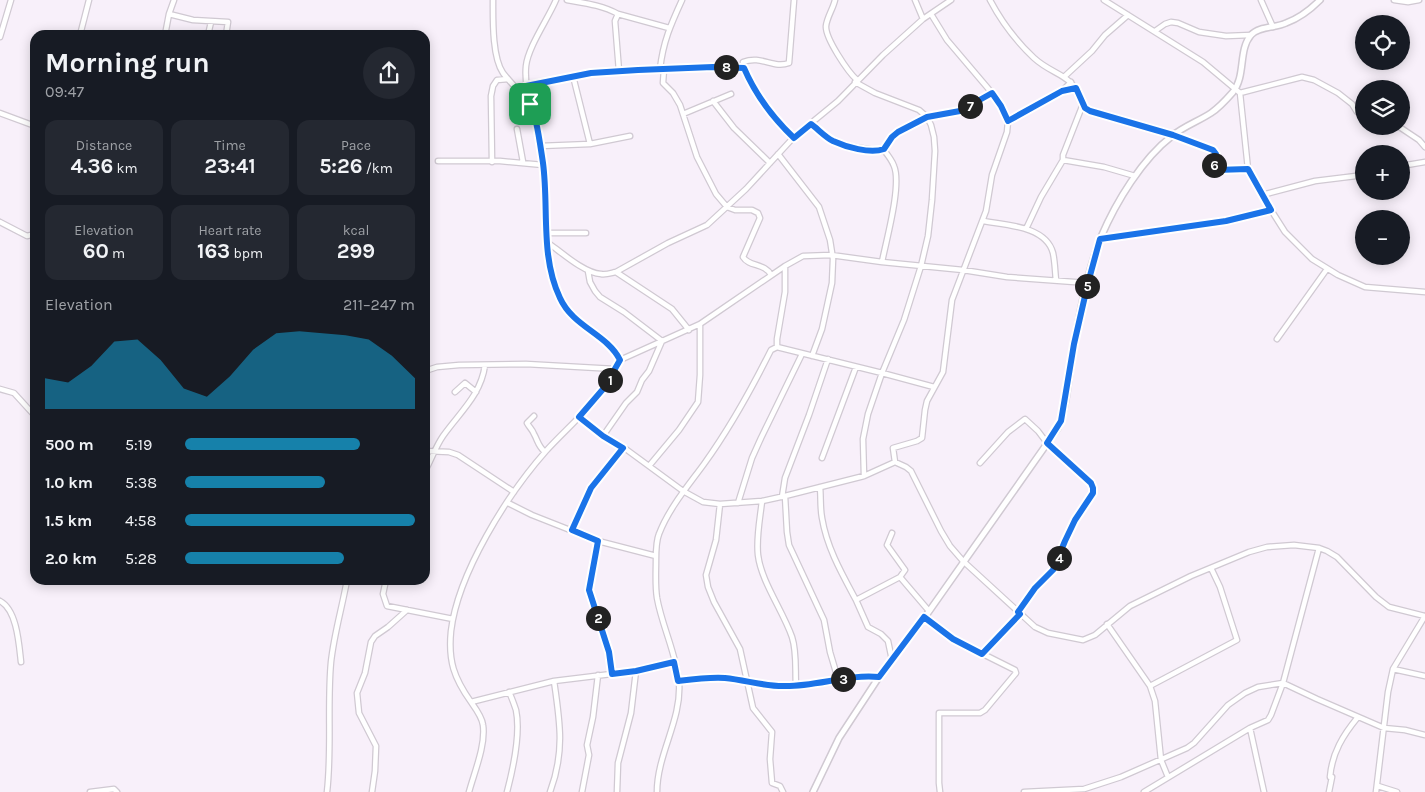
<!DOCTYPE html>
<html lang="en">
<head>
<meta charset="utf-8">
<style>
  :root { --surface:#171b24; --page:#242831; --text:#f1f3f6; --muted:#9ea1a6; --accent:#1681aa }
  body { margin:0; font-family:Karla,sans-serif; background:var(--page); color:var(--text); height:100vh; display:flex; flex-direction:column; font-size:19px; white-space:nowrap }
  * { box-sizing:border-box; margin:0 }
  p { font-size:16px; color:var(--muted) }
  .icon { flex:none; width:28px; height:28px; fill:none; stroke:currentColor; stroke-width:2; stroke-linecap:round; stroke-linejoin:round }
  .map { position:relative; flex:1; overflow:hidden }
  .sheet { position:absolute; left:30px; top:30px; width:400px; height:555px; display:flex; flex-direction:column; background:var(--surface); border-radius:15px; box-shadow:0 2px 12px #0003 }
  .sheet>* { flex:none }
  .controls { position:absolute; left:1355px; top:15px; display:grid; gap:10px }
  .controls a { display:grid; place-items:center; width:55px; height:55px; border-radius:50%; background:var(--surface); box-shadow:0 2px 12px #0003; font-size:25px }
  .pin { position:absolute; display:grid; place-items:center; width:42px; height:42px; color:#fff; margin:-21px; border-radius:10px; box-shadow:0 2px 8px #0006 }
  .km { position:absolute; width:25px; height:25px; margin:-12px; border-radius:50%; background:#222; color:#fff; font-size:14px; line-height:25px; text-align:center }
  .round { display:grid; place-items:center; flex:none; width:52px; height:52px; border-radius:26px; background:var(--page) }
  .overview { display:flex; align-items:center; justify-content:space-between; height:85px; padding:0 15px }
  h1 { font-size:28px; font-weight:700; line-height:38px }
  .metrics { display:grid; grid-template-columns:repeat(3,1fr); gap:8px; height:85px; padding:5px 15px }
  .metrics div { display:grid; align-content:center; border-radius:12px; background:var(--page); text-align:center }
  .metrics b { font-size:21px; font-weight:700 }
  .metrics small { font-size:14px; font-weight:400 }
  .metrics p { font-size:14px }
  .chart { height:140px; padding:10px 15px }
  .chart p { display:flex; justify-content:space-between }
  .chart svg { width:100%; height:90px; margin-top:5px; fill:var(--accent); opacity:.7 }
  ul { padding:0 15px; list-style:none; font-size:16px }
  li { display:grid; grid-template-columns:80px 60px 1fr; align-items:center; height:38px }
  li i { height:12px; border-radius:6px; background:var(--accent) }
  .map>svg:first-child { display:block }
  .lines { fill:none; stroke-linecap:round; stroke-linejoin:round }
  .minor-casing { stroke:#d0c9d2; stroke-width:7 }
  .tertiary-casing { stroke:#d0c9d2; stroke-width:8 }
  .minor { stroke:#fff; stroke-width:4.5 }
  .tertiary { stroke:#fff; stroke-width:5 }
  .route-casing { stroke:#fff; stroke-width:10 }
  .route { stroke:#1a73e8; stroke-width:6 }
</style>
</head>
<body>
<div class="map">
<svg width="1425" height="792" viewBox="0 0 1425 792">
  <rect width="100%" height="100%" fill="#f8f0fa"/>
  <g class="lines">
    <g class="minor-casing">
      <path id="minor" d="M493,0C493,19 492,57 503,73C511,83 520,93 529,102
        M567,0C584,3 602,5 618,14L669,28
        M835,0C833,9 827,17 826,26C825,38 848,72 857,80
        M915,0L923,19
        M990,0C1001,21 1017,42 1034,58C1055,77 1072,72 1083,104L1063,155V160L1041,197L1026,229
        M1104,0L1203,62L1240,93L1248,169L1271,210L1285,232L1312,259L1338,275L1365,287L1425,292
        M1261,0L1273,27
        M1394,0L1408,2L1419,0
        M169,14L193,20L228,22L226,35
        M618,14L615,21L619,71
        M1155,31L1165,24L1171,22L1178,23L1199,32L1226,36L1251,35
        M80,35L89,0
        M165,35L169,14L174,0
        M208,35L211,22
        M0,37L11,0
        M744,68L743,62C762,55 773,69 789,63L794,0
        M660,69C663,42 671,24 682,0
        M664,69L663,83L673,93L680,105L697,157L716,194L727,207L735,210H752L758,213L760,218L743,257C749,267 765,263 771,275
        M573,76L590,144
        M1065,76L1092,51L1105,35L1128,15
        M855,82L875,93L919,110L927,117L931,125L934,137L935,151L932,200L928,236L921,266L904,320L882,373L868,414L863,439L864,476
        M526,85L591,73L638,70L713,67L744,68C756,96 772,117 793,138
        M1240,93L1302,77L1314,80L1338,93L1352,104L1357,112L1364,115
        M713,101L734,128L770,163
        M1083,104L1085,108L1090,111L1173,135L1213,150L1215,153L1214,168L1216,170L1248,169
        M0,113L35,126
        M683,114L731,94
        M1008,121L1062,91L1071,82
        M811,124L833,141L854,147L881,151L898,132L927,117L960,111L992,93
        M1398,126L1419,140L1425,147
        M517,129L523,162
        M540,146L590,144L630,136
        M778,154L819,207L830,240L833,259L832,283L822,329L812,356
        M1063,160L1104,167L1135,176
        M438,161H500L543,165
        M492,162L491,96L493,86L497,80L508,79
        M1401,166L1425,162
        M1262,195L1315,181L1364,175
        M983,221C1006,225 1046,226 1053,253C1055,262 1055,272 1056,280
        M0,222L27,236L35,234
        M547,233H586
        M1100,239L1226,221L1271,210
        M547,242C561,252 584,273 601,274C606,275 611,273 616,272L668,243L707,225L746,189L793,138L838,101L883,55L923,19L951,0
        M882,262C886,241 902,185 894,166C892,160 887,154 883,149
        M588,271L590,282L595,291L600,297L624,312L662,341L649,371L642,380L637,392L626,403L603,436
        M616,272L672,309L689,330
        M1277,339L1327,269
        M777,347L882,373L934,387
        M620,360L700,324L785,266L803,256L831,255L882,262L963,270L1007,277L1088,283
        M425,371L437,367L459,365L526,364L615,369
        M0,389L14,393L35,416
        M455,392L465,383L476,392
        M534,416L527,423C529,427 532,429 534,434C538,441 538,446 545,452
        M579,417L603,436L623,447L683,491L703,502L720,504L762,501L785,496L864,476L895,462L906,467L911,471L941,531L950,546L963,561L1035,627L1048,633L1083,640L1095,635L1130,606L1191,576L1249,552L1267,547L1294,545L1319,548L1327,551L1337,557L1376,597L1389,607L1425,616
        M425,451L449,452L458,455L514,492
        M822,458L856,367
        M895,462L893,448L917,441L922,438L925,410L927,401L943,372L952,300L986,211L992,175L1007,132L1008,121L1001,106L992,93L947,40L931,14
        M980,463L1008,432L1025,419L1038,431L1047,443L1091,483L1093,488V493L1075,520L1065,541L1053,571L1035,588L1018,612
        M649,466L679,430L698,402L700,375V324
        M425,471C431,460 436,446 443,436C460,412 481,395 485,365
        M820,487C821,497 820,508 822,518C827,548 842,574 856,600
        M785,496L787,532L789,545L824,620L830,652L838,679
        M782,497L785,478L809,415L828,359
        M762,501C760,519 756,538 758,555C761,581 783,611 792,637C797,652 795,670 796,686
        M508,503L532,515L598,541L656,556
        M738,503L752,458L761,438L802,354
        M720,504L716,540L706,575L708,587L714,602L740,649L753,708L772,732L770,759L772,783L780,786L783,792
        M572,530L591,488L623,447
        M892,533L887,545L905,570L900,577L929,611
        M598,541L589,590L609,652L613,674
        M386,580L383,594L387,606L453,619
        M0,601C17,610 19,644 21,662
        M925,617L953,639L1015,670L1016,673L985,710L980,713H939V783L940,792
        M1107,624L1150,686L1155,701L1161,760L1168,777
        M982,654L1021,614
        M892,660L888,641L881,634L868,627L856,600L900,577
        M1393,669L1425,676
        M679,681C694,679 709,677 725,678C746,680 766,687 787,686C818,686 848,674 879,677
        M1150,686L1237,640L1220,587L1211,568
        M471,702L554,681L636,671L675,662
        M1378,786L1397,792
        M90,792L114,789L117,792
        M327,792C332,749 327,705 331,662C334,634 342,608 347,580
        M372,792L375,771L376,746L359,713L357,693L365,673L371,642L375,636L388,627L407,610
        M469,792C474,773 486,745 483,725C482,717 476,709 471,702C454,678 448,661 451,631C458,573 507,495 546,451C565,430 588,411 605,387C611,379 615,369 620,360C607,334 573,327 560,298C540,256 549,208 543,163C541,149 539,135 536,122C531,103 524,86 526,66C528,47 548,19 556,0
        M507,792C513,769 521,734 516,710C514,704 512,698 509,692
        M550,792C565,752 560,722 554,681
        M582,792L589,755L587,745L593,717L598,675
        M617,792L618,763L631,713L636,671
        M657,792C657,754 682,720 679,682C676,653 662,626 657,598C655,585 656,572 656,560C656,552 656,541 659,534C669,508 688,486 704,464C730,428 751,390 771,350L777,347V339L785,292V266
        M1024,792L1084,789L1121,777L1187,748L1194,743L1228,705L1245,693L1258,687L1283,683L1317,699L1384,728L1405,730L1425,735
        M1144,792L1250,728
        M1264,792L1250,728L1268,720L1271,715L1283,683L1319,548
        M1329,792L1332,777H1330C1332,753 1343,735 1358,717
        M1376,792L1388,692L1393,669L1425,616"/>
    </g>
    <g class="tertiary-casing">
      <path id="tertiary" d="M813,792L839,738L879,677L925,617L1058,428C1067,406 1068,381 1072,358C1078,320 1087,272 1101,237C1116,202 1142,159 1172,136C1184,126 1199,121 1211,113C1220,107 1226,100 1233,92C1246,76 1238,50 1251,35C1259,26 1276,28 1286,23C1300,18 1310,10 1320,0"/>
    </g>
    <use href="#minor" class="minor"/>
    <use href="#tertiary" class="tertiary"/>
  </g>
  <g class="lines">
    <g class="route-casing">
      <path id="route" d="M713,67L744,68C756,96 772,117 794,138L811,124C818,129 825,137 833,141C846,147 870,154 884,149L892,137L898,132L927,117L960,111L992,93L1001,106L1008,121L1062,91L1076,88L1085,108L1090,111L1173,135L1213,150L1216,154L1214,168L1216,170L1248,169L1271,210L1226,221L1100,239L1088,283L1074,344L1061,421L1047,443L1091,483L1093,488V493L1075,520L1065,541L1053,570L1035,588L1018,612L1020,614L982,654L953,639L924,617L879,677C848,674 818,686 786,686C766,687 746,680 725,678C709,677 694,679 678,681L674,662L636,671L612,674L609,652L589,590L598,541L572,530L591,488L623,448L603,436L579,417L604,388L620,360C607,334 573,327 560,298C540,256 549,208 543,163C541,150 539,135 536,122C533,110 529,98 526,86L591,73L638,70Z"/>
    </g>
    <use href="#route" class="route"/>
  </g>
</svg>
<div class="controls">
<a><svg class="icon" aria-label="locate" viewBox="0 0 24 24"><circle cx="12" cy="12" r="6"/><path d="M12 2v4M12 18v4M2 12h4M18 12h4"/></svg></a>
<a><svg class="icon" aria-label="layers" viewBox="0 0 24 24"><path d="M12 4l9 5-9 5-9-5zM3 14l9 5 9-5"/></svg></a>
<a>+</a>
<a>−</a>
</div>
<div class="pin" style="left:530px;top:104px;background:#1e9e55"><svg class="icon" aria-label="arrive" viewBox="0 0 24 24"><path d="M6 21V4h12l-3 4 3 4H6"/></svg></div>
<b class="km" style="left:610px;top:380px">1</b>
<b class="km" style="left:598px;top:618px">2</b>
<b class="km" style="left:843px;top:679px">3</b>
<b class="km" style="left:1059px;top:558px">4</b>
<b class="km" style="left:1087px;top:286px">5</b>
<b class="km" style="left:1214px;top:165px">6</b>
<b class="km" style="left:970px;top:106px">7</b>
<b class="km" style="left:726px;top:67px">8</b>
<section class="sheet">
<div class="overview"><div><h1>Morning run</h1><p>09:47</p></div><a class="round"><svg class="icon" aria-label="share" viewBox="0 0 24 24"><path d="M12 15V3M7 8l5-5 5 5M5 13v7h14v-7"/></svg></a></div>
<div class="metrics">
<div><p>Distance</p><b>4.36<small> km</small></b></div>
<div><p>Time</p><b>23:41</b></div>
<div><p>Pace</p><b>5:26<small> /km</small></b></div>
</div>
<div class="metrics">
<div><p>Elevation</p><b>60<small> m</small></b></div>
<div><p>Heart rate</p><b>163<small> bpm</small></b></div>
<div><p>kcal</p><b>299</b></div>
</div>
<div class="chart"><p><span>Elevation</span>211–247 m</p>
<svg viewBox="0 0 160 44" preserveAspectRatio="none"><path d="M0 44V29L10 31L20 23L30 11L40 10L50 20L60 34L70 38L80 28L90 15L100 7L110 6L120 7L130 8L140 10L150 18L160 29V44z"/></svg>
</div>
<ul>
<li><b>500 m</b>5:19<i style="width:76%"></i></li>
<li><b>1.0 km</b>5:38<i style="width:61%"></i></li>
<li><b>1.5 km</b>4:58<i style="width:100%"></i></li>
<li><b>2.0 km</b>5:28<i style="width:69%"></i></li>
</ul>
</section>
</div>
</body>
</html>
